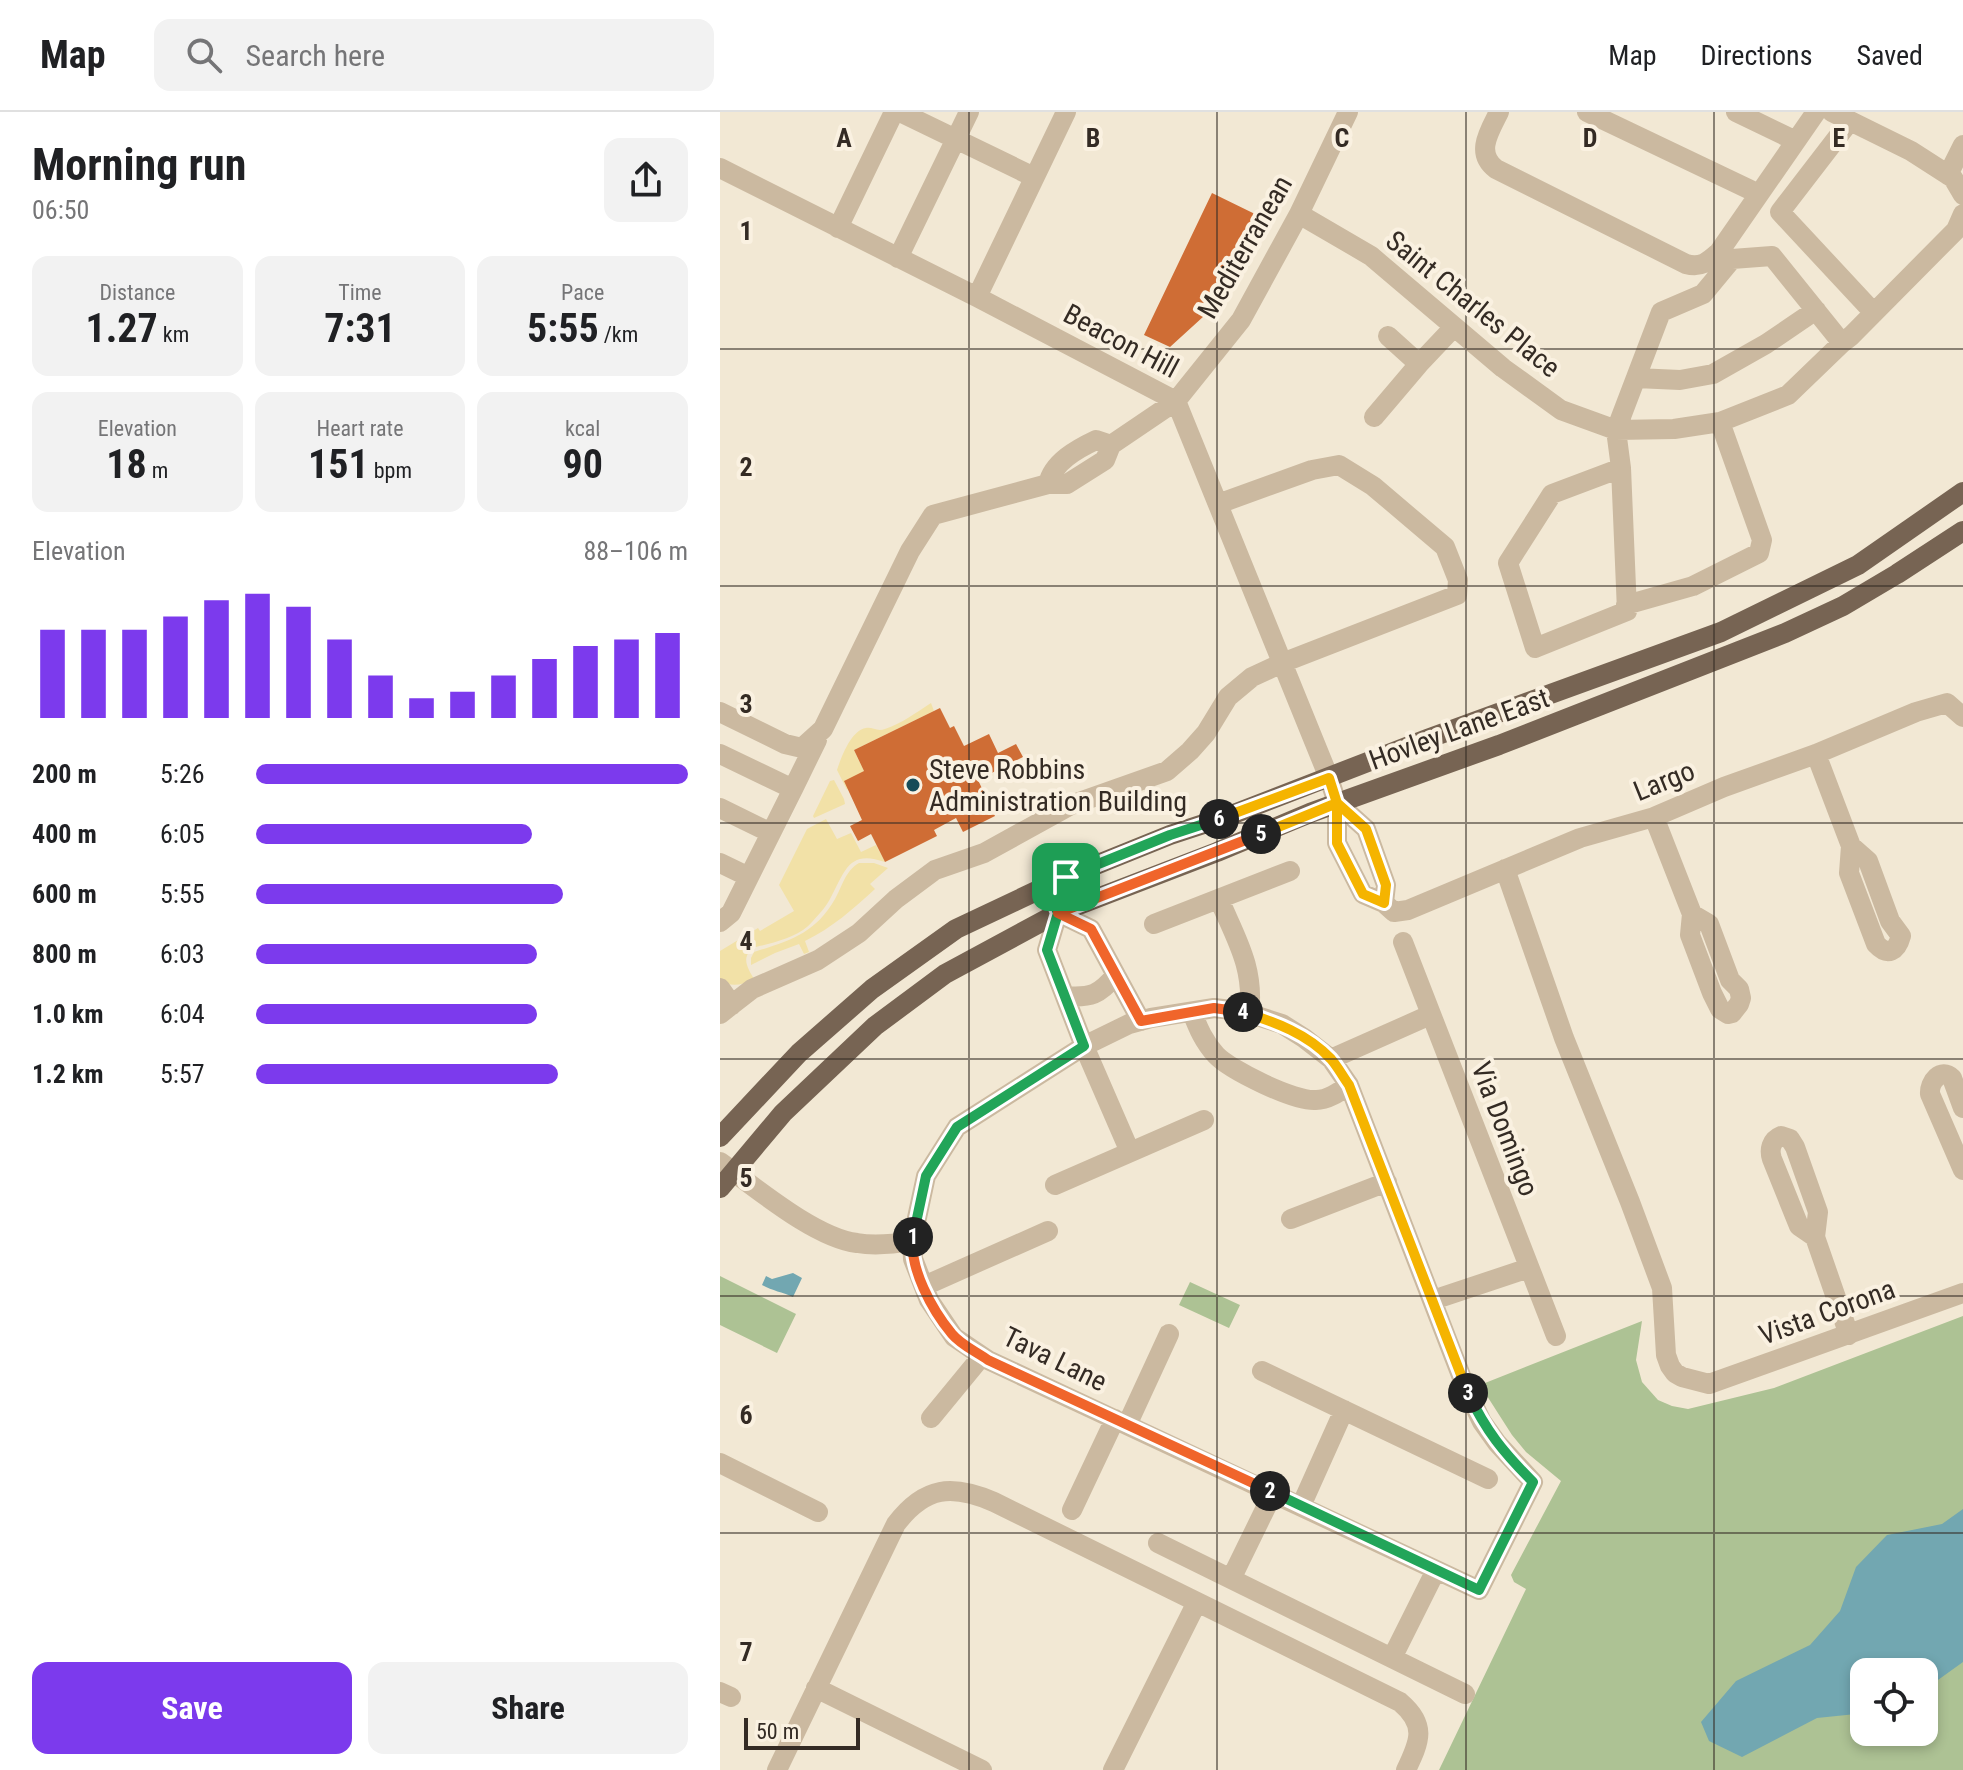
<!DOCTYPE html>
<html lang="en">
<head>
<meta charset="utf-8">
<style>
  :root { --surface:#fff; --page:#f2f2f2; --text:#202124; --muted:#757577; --line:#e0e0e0; --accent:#7c3aed }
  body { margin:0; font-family:"Roboto Condensed",sans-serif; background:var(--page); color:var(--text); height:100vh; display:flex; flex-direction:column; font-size:30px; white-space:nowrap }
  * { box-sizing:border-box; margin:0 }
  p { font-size:26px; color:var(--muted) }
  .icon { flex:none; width:44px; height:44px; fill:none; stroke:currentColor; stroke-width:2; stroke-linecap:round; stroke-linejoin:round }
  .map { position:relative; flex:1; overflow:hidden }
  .panel { display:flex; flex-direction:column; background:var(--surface); width:720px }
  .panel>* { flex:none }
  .fabs { position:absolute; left:1130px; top:1546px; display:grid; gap:16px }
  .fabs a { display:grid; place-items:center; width:88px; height:88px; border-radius:16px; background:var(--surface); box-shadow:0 4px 12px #0003; font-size:40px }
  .scale { position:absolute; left:24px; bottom:20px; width:116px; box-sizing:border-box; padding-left:8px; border:4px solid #342b24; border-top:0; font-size:22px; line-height:28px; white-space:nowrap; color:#342b24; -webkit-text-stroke:6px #faf1e1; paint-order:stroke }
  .pin { position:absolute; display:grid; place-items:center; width:68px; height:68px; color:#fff; margin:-34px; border-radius:16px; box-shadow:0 4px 12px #0006 }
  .km { position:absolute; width:40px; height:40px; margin:-20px; border-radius:50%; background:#222; color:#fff; font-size:22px; line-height:40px; text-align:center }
  .round { display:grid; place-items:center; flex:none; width:84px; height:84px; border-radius:16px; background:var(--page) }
  .overview { display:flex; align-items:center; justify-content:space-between; height:136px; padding:0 32px }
  h1 { font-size:44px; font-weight:700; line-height:60px }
  .metrics { display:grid; grid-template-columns:repeat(3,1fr); gap:12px; height:136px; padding:8px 32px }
  .metrics div { display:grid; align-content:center; border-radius:16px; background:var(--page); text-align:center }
  .metrics b { font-size:40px; font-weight:700 }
  .metrics small { font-size:22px; font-weight:400 }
  .metrics p { font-size:22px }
  .chart { height:224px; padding:16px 32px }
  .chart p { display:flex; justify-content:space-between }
  .chart svg { width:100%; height:144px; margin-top:8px; stroke:var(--accent); stroke-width:6 }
  .cta { display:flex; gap:16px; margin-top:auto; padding:16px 32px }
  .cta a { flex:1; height:92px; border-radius:16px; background:var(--accent); color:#fff; font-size:32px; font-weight:700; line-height:92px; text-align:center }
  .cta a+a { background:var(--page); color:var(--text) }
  ul { padding:0 32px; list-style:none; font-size:26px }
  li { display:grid; grid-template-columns:128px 96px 1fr; align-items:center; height:60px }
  li i { height:20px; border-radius:10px; background:var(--accent) }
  header { display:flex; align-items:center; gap:48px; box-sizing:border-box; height:112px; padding:0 40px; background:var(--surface); border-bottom:2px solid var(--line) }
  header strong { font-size:38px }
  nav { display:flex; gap:44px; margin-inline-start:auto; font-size:28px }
  .search { width:560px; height:72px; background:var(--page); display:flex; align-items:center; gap:20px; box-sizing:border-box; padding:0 28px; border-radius:16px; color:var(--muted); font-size:30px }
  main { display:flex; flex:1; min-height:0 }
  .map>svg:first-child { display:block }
  .green { fill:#adc294; fill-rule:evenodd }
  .sand { fill:#f2e1a7 }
  .water { fill:#72a7b1 }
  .building { fill:#cf6d35 }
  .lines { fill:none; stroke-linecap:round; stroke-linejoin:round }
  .minor { stroke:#cbb9a0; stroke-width:20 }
  .major { stroke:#776453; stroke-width:20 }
  .split-1-casing { stroke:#fff; stroke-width:16 }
  .split-2-casing { stroke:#fff; stroke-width:16 }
  .split-3-casing { stroke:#fff; stroke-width:16 }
  .split-4-casing { stroke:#fff; stroke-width:16 }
  .split-5-casing { stroke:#fff; stroke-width:16 }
  .split-6-casing { stroke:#fff; stroke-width:16 }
  .split-7-casing { stroke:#fff; stroke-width:16 }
  .split-1 { stroke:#22a559; stroke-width:10 }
  .split-2 { stroke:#f0652b; stroke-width:10 }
  .split-3 { stroke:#22a559; stroke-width:10 }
  .split-4 { stroke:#f5b400; stroke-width:10 }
  .split-5 { stroke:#f0652b; stroke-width:10 }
  .split-6 { stroke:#f5b400; stroke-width:10 }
  .split-7 { stroke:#22a559; stroke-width:10 }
  .grid { fill:none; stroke:#342b24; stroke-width:2; stroke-opacity:0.55 }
  .poi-dot { fill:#174c58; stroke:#faf1e1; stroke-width:3 }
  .labels { text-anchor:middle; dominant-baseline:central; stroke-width:8; stroke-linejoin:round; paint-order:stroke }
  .street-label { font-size:28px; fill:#342b24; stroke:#faf1e1 }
  .poi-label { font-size:28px; fill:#342b24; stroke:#faf1e1; text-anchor:start }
  .grid-label { font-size:26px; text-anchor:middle; font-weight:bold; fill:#342b24; stroke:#faf1e1; stroke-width:8; stroke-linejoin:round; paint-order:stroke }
</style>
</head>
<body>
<header>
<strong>Map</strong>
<div class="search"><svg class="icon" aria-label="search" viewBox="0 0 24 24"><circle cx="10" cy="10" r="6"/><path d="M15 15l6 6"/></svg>Search here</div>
<nav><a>Map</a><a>Directions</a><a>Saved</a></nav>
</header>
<main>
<section class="panel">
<div class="overview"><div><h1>Morning run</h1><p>06:50</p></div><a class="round"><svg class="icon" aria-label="share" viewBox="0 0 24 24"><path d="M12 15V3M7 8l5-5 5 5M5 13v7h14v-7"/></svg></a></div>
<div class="metrics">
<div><p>Distance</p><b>1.27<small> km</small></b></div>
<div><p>Time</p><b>7:31</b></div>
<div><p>Pace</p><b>5:55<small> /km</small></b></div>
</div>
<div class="metrics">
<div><p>Elevation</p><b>18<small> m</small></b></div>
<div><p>Heart rate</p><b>151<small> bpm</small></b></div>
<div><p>kcal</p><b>90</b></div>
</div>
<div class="chart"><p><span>Elevation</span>88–106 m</p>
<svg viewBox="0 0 160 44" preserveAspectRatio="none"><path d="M5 44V17M15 44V17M25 44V17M35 44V13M45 44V8M55 44V6M65 44V10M75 44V20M85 44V31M95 44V38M105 44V36M115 44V31M125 44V26M135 44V22M145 44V20M155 44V18"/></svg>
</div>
<ul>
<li><b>200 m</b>5:26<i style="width:100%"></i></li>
<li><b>400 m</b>6:05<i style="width:64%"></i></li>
<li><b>600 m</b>5:55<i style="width:71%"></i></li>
<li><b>800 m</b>6:03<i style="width:65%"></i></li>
<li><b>1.0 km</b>6:04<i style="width:65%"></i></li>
<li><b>1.2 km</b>5:57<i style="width:70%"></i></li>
</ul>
<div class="cta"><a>Save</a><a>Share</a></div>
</section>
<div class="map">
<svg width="1243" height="1658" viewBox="0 0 1243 1658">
  <rect width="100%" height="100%" fill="#f2e8d4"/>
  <path class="green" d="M0,1164L76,1202L57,1241L0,1213Z
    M470,1170L520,1193L509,1216L459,1193Z
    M1243,1204V1658H719L806,1477L794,1470L791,1463L841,1369L806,1340L792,1323L760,1273L922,1209L916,1248L922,1270L938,1288L952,1294L968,1297L1054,1276ZM1144,1560H1204V1620H1144Z"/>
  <path class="sand" d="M211,591L214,599L134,638L144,659L127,678L117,658C121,646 131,618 146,616C153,615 157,620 165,617C181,612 197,600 211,591Z
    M114,668L124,687L125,692L94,706L93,704L110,669Z
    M106,707L117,727L131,721L141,740L156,733L165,750C129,737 125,759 111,785C107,794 99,802 92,810C82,822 63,828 48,832C42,834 35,834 31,838C21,847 29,858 34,867C22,873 11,876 0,868V839L38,816L40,819L74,799L59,773L87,717Z
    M139,751H154L168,756L150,772L155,777C133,797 112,816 85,829L89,840L84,842L79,832L55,841L31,853V846L34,840C69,829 95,822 115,787C122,775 125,759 139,751Z"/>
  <path class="water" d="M73,1161L82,1166L73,1185C62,1180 53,1179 42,1173L46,1164L52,1167Z
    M1243,1397V1550L1204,1578V1560H1144V1591L1136,1602L1097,1606L1022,1645L989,1629L981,1610L1016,1569L1090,1533L1120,1499L1136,1455L1167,1423L1222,1412Z"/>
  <path class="building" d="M492,81L537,103L498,185L484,204L450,235L424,223Z
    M220,596L230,616L234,614L244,634L269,622L278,641L296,632L303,645L258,668L275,704L243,720L236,706L214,718L217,724L165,750L151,722L138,729L130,714L142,708L124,669L144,659L134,638Z"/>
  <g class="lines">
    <path class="minor" d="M180,0L314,65
      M779,0C769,20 755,41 776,57L966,152C981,156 988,150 999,140L1096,0
      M867,0L1039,82
      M1016,0L1076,29
      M1112,0L1191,39L1233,66L1243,83
      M1130,9L1060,100L1154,201
      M0,56L257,185L456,289L609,666L617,691
      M1228,63L1243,33
      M579,102L651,144L783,256L841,298L896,318L954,317L1000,310L1068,283L1122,231L1131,224L1236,118L1243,102
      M118,116L174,0
      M178,146L249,0
      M257,185L346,0
      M668,224L699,252L734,215
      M916,266L960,268L993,262L1046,232L1096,198
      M654,305L699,252
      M391,333L456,289L521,208L579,102L628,0
      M901,356L832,382L788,451L815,536L907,499L901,356L896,318L941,200L983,182L1012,147L1052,144L1122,231
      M906,493L973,474L1039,441L1042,428L1000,310
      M0,600L65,632L82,636L103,617L190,439L213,403L328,372H347L385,348L391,333L376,328C357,337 333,350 328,372
      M0,642L73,677L11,801L0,810
      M1096,642L1131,734L1129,761L1156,832C1168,845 1177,839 1181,824L1170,809L1148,749L1131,734
      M73,677L97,628
      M617,691L646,717L666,773L664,791L643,782L617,731Z
      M0,696L51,721
      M934,705L972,802L970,823L992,881L1000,897L1008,902L1012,901L1019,892L1021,886L1019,877L1010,868L989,812L972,802
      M0,751L29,765
      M785,757L844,926L910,1090L942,1176L946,1243L950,1254L955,1261L962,1265L989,1272L1243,1181
      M327,774L338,801L327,838L364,934L410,1040
      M499,787C516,827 535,856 529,902
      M664,791L674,800L688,798L860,726L934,705L1004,675L1096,642L1196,600L1227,591L1243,605
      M338,801L371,817L421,909
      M434,812L570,759
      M683,830L836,1224
      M0,876L12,893
      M345,884C371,886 379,883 396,863
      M494,896L521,899L562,912L584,926L611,947L629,973L747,1279L762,1310L777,1331L813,1370L759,1478L268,1248L234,1225L209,1188L193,1147L192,1129L206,1064L237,1015L364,934L409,912L431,906Z
      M472,900C478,916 484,930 496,943C510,958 575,990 596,988C608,988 619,980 629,973
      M0,902L32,877L98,848L139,821L176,787L215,758L264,741L351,693L447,659L470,639L486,621L508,585L532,565L562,551L737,483L738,468L725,435L653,374L619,353L592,358L498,392
      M611,947L710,903
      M1243,996L1232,966C1221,955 1209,970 1210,982L1243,1058
      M0,1050C35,1075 95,1126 137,1131C155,1134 174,1132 192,1129
      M335,1073L484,1008
      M571,1107L667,1070
      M1095,1125L1079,1114L1052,1047C1049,1038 1051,1028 1061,1024L1070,1027L1075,1035L1098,1100L1095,1125L1129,1223
      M204,1174L328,1119
      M713,1188L809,1156
      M542,1259L768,1367
      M211,1306L262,1244
      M407,1313L449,1222
      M0,1351L98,1400
      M581,1394L624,1298
      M352,1398L395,1307
      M438,1431L745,1582
      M511,1467L553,1381
      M672,1546L716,1458
      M96,1576L262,1658
      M0,1580L11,1585
      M57,1658L176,1412C205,1374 232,1372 274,1390L680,1590C707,1613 700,1629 686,1658
      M393,1658L477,1490"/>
    <path class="major" d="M0,1025L79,941L152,877L236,817L346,765L450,723L511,703L707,627L1001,520L1138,453L1243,380
      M0,1076L63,1001L155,914L225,862L338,801L497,740L590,701L779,633L1065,521L1123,494L1177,462L1243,419"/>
  </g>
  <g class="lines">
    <g class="split-1-casing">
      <path id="split-1" d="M193,1125L206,1064L237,1015L364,934L327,838L338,801L327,774L346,765"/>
    </g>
    <g class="split-2-casing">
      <path id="split-2" d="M193,1125C189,1156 212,1198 232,1222C241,1233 257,1240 268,1248L550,1379"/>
    </g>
    <g class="split-3-casing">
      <path id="split-3" d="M550,1379L759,1478L813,1370C783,1340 766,1319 748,1281"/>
    </g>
    <g class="split-4-casing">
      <path id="split-4" d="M523,900C555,910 588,922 611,947C618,955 623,965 629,973L748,1281"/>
    </g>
    <g class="split-5-casing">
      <path id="split-5" d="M523,900L494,896L421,909L371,817L338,801L541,722"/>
    </g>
    <g class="split-6-casing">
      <path id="split-6" d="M499,707L609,666L617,691V731L643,782L664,791L666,773L646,717L617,691L541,722"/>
    </g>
    <g class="split-7-casing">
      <path id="split-7" d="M346,765L450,723L499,707"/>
    </g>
    <use href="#split-1" class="split-1"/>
    <use href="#split-2" class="split-2"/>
    <use href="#split-3" class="split-3"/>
    <use href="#split-4" class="split-4"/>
    <use href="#split-5" class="split-5"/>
    <use href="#split-6" class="split-6"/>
    <use href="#split-7" class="split-7"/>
  </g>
  <path class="grid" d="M249,0V1658M497,0V1658M746,0V1658M994,0V1658M0,237H1243M0,474H1243M0,711H1243M0,947H1243M0,1184H1243M0,1421H1243"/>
  <circle class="poi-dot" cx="193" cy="673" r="8"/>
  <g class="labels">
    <g class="street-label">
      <text transform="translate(525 135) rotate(-60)">Mediterranean</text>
      <text transform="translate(753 192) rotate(39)">Saint Charles Place</text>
      <text transform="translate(401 229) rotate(28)">Beacon Hill</text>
      <text transform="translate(739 617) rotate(-20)">Hovley Lane East</text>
      <text transform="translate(944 669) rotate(-22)">Largo</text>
      <text transform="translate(785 1017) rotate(69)">Via Domingo</text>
      <text transform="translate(1107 1200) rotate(-20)">Vista Corona</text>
      <text transform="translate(335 1247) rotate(26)">Tava Lane</text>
    </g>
    <g class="poi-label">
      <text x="209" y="657">Steve Robbins<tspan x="209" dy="32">Administration Building</tspan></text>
    </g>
  </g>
  <g class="grid-label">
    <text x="124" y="35">A</text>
    <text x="373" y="35">B</text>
    <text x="622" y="35">C</text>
    <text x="870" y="35">D</text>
    <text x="1119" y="35">E</text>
    <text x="26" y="128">1</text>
    <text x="26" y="364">2</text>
    <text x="26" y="601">3</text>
    <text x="26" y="838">4</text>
    <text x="26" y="1075">5</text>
    <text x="26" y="1312">6</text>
    <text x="26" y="1549">7</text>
  </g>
</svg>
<div class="fabs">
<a><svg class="icon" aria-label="locate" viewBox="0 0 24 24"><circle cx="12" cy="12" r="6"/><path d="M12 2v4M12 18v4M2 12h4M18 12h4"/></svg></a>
</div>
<div class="scale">50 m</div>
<div class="pin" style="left:346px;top:765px;background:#1e9e55"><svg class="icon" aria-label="arrive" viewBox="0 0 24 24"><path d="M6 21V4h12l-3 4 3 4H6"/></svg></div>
<b class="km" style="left:193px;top:1125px">1</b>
<b class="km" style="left:550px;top:1379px">2</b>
<b class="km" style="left:748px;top:1281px">3</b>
<b class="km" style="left:523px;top:900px">4</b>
<b class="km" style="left:541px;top:722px">5</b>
<b class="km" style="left:499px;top:707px">6</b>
</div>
</main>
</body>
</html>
